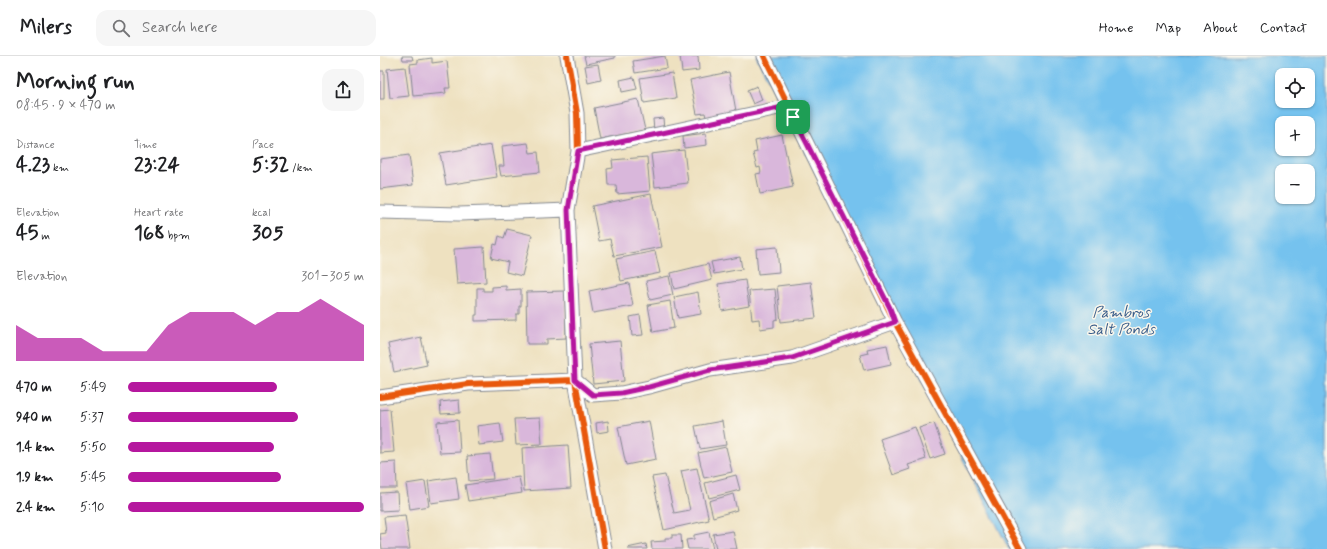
<!DOCTYPE html>
<html lang="en">
<head>
<meta charset="utf-8">
<style>
  :root { --surface:#fff; --page:#f6f6f6; --text:#202124; --muted:#757577; --line:#e0e0e0; --accent:#b5179e }
  body { margin:0; font-family:Mynerve,sans-serif; background:var(--page); color:var(--text); height:100vh; display:flex; flex-direction:column; font-size:15px; white-space:nowrap }
  * { box-sizing:border-box; margin:0 }
  p { font-size:13px; color:var(--muted) }
  .icon { flex:none; width:22px; height:22px; fill:none; stroke:currentColor; stroke-width:2; stroke-linecap:round; stroke-linejoin:round }
  .map { position:relative; flex:1; overflow:hidden }
  .drawer { display:flex; flex-direction:column; background:var(--surface); width:380px }
  .drawer>* { flex:none }
  .tools { position:absolute; left:895px; top:12px; display:grid; gap:8px }
  .tools a { display:grid; place-items:center; width:40px; height:40px; border-radius:8px; background:var(--surface); box-shadow:0 1px 3px #0004; font-size:20px }
  .pin { position:absolute; display:grid; place-items:center; width:34px; height:34px; color:#fff; margin:-17px; border-radius:8px; box-shadow:0 2px 6px #0006 }
  .round { display:grid; place-items:center; flex:none; width:42px; height:42px; border-radius:12px; background:var(--page) }
  .overview { display:flex; align-items:center; justify-content:space-between; height:68px; padding:0 16px }
  h1 { font-size:22px; font-weight:700; line-height:30px }
  .stats { display:grid; grid-template-columns:repeat(3,1fr); gap:6px; height:68px; padding:4px 16px }
  .stats div { display:grid; align-content:center }
  .stats b { font-size:20px; font-weight:700 }
  .stats small { font-size:11px; font-weight:400 }
  .stats p { font-size:11px }
  .chart { height:112px; padding:8px 16px }
  .chart p { display:flex; justify-content:space-between }
  .chart svg { width:100%; height:72px; margin-top:4px; fill:var(--accent); opacity:.7 }
  ul { padding:0 16px; list-style:none; font-size:13px }
  li { display:grid; grid-template-columns:64px 48px 1fr; align-items:center; height:30px }
  li i { height:10px; border-radius:5px; background:var(--accent) }
  header { display:flex; align-items:center; gap:24px; box-sizing:border-box; height:56px; padding:0 20px; background:var(--surface); border-bottom:1px solid var(--line) }
  header strong { font-size:19px }
  nav { display:flex; gap:22px; margin-inline-start:auto; font-size:14px }
  .search { width:280px; height:36px; background:var(--page); display:flex; align-items:center; gap:10px; box-sizing:border-box; padding:0 14px; border-radius:12px; color:var(--muted); font-size:15px }
  main { display:flex; flex:1; min-height:0 }
  .map>svg:first-child { display:block }
  .water { fill:#74c2ee; stroke:#4878a6; fill-rule:evenodd }
  .building { fill:#d9b7db }
  .lines { fill:none; stroke-linecap:round; stroke-linejoin:round }
  .minor-casing { stroke:#84888f; stroke-width:15 }
  .minor { stroke:#fff; stroke-width:13 }
  .cycleway-casing { stroke:#fbf7ec; stroke-width:8 }
  .cycleway { stroke:#e8590c; stroke-width:6 }
  .route-casing { stroke:#fff; stroke-width:8 }
  .route { stroke:#b5179e; stroke-width:5 }
  .labels { text-anchor:middle; dominant-baseline:central; stroke-width:3; stroke-linejoin:round; paint-order:stroke }
  .water-label { font-size:15px; font-style:italic; fill:#365b89; stroke:#fbf7ec }
</style>
</head>
<body>
<header>
<strong>Milers</strong>
<div class="search"><svg class="icon" aria-label="search" viewBox="0 0 24 24"><circle cx="10" cy="10" r="6"/><path d="M15 15l6 6"/></svg>Search here</div>
<nav><a>Home</a><a>Map</a><a>About</a><a>Contact</a></nav>
</header>
<main>
<section class="drawer">
<div class="overview"><div><h1>Morning run</h1><p>08:45 · 9 × 470 m</p></div><a class="round"><svg class="icon" aria-label="share" viewBox="0 0 24 24"><path d="M12 15V3M7 8l5-5 5 5M5 13v7h14v-7"/></svg></a></div>
<div class="stats">
<div><p>Distance</p><b>4.23<small> km</small></b></div>
<div><p>Time</p><b>23:24</b></div>
<div><p>Pace</p><b>5:32<small> /km</small></b></div>
</div>
<div class="stats">
<div><p>Elevation</p><b>45<small> m</small></b></div>
<div><p>Heart rate</p><b>168<small> bpm</small></b></div>
<div><p>kcal</p><b>305</b></div>
</div>
<div class="chart"><p><span>Elevation</span>301–305 m</p>
<svg viewBox="0 0 160 44" preserveAspectRatio="none"><path d="M0 44V22L10 30L20 30L30 30L40 38L50 38L60 38L70 22L80 14L90 14L100 14L110 22L120 14L130 14L140 6L150 14L160 22V44z"/></svg>
</div>
<ul>
<li><b>470 m</b>5:49<i style="width:63%"></i></li>
<li><b>940 m</b>5:37<i style="width:72%"></i></li>
<li><b>1.4 km</b>5:50<i style="width:62%"></i></li>
<li><b>1.9 km</b>5:45<i style="width:65%"></i></li>
<li><b>2.4 km</b>5:10<i style="width:100%"></i></li>
</ul>
</section>
<div class="map">
<svg width="947" height="493" viewBox="0 0 947 493">
  <rect width="100%" height="100%" fill="#fbf7ec"/>
  <filter id="ink" filterUnits="userSpaceOnUse"><feTurbulence type="fractalNoise" baseFrequency=".025" numOctaves="2"/><feDisplacementMap in="SourceGraphic" scale="8" xChannelSelector="R" yChannelSelector="G"/><feConvolveMatrix kernelMatrix="1 2 1 2 8 2 1 2 1" color-interpolation-filters="sRGB"/></filter>
  <filter id="wash" filterUnits="userSpaceOnUse"><feTurbulence type="fractalNoise" baseFrequency=".012" numOctaves="4" result="noise"/><feDisplacementMap in="SourceGraphic" scale="16" xChannelSelector="R" yChannelSelector="G"/><feGaussianBlur stdDeviation="0.9" result="paint"/><feColorMatrix in="noise" values="0 0 0 0 0 0 0 0 0 0 0 0 0 0 0 0 0 1.4 0 .05"/><feComposite in="paint" operator="in"/></filter>
  <g filter="url(#wash)">
    <rect width="100%" height="100%" fill="#eee1c0"/>
    <path class="water" d="M376,0H947V493H629ZM902,19H928V45H902ZM902,67H928V93H902ZM902,115H928V141H902Z"/>
    <g id="blocks">
      <path class="building" d="M22,0H32L33,4H23Z
        M204,0H235V2L206,8Z
        M285,0L287,12L255,17L253,5Z
        M300,0H318L319,14L302,16Z
        M52,2V7L67,5L70,32H65L66,37L33,40L30,8L38,7V4Z
        M218,8L221,24L208,27L205,10Z
        M25,11L29,40L10,42L7,13Z
        M0,15H4V43H0Z
        M349,16L356,55L326,61L325,57L317,58L310,24Z
        M292,17L296,42L264,47L260,22Z
        M254,21L257,33L242,36L240,24Z
        M377,30L382,44L373,48L367,34Z
        M258,43L265,74L220,83L214,52Z
        M283,62L284,74L274,75L273,63Z
        M326,77L327,89L304,92L303,80Z
        M402,79L413,131L380,138L376,118L381,117L380,111L377,112L373,97L377,96L375,85Z
        M148,87L150,97L158,96L160,116L121,120L119,110H124L122,90Z
        M111,89L117,121L66,129L60,97Z
        M304,94L308,127L275,131L271,98Z
        M29,99L33,129L0,133V103Z
        M267,101L270,135L237,138L236,129H228L227,113L233,112L232,104Z
        M271,138L282,191L234,200L230,183L219,185L212,150Z
        M127,173L152,179L142,220L126,216L128,206L111,202L114,188L117,189L119,180L124,182Z
        M104,191L106,226L77,228L74,193Z
        M397,191L399,216L378,218L376,193Z
        M275,195L280,217L241,225L236,203Z
        M360,201L362,213L334,218L331,206Z
        M328,208L332,224L294,233L291,217Z
        M289,220L293,239L270,244L266,225Z
        M365,224L369,250L342,255L338,228Z
        M431,226L436,262L401,266L397,230Z
        M249,227L253,250L213,257L209,235Z
        M126,230V234L141,233V250H139V258H136V264L95,265V259H97V232H103V235H112V231Z
        M395,233L398,263L394,264V271L380,273L379,263L372,264L369,235Z
        M185,235L186,282L167,283V288H147L146,236Z
        M318,236L321,258L298,262L294,241Z
        M290,245L294,272L273,276L268,249Z
        M260,259L263,279L252,280L250,261Z
        M41,281L47,309L14,316L8,288Z
        M240,285L244,325L213,328L209,288Z
        M507,289L511,308L484,314L480,299L488,297L487,293Z
        M79,344L80,357L61,358L60,346Z
        M10,353L14,396L0,397V354Z
        M160,362L162,388L136,389L134,363Z
        M78,364L80,396L60,397L57,366Z
        M228,365L229,375L217,377L216,367Z
        M269,365L276,403L246,409L238,371Z
        M342,365L346,389L320,393L315,370Z
        M120,367L123,386L99,389L97,370Z
        M554,367L565,398L550,403L539,372Z
        M535,371L546,403L528,409L530,413L513,419L500,383Z
        M188,389L191,432L144,435L142,392Z
        M346,391L352,416L324,422L318,397Z
        M110,398L113,423L89,425L87,400Z
        M16,406L17,432H0V407Z
        M317,412L329,464L284,474L272,421L285,419L294,457L310,454L301,415Z
        M356,419L360,434L329,442L325,427Z
        M76,421L79,443L51,447L48,425Z
        M139,421L142,437L88,445L85,429Z
        M45,425L49,450L30,453L26,428Z
        M17,436L18,454L0,455V437Z
        M353,438L357,454L333,461L329,445Z
        M25,459L30,493H2L0,478L6,477L4,461Z
        M353,475L357,493H336L333,478Z
        M329,476L333,493H308L306,484L314,483V479Z
        M292,479H301L302,493H272L271,486L285,485V482H292Z
        M266,488L267,493H248L247,492Z"/>
    </g>
  </g>
  <g filter="url(#ink)">
    <use href="#blocks" fill-opacity="0" stroke="#84888f" stroke-width="1"/>
    <g class="lines">
      <g class="minor-casing">
        <path id="minor" d="M187,0L197,57L198,95L188,154L195,324L225,493
          M384,0L515,266L640,493
          M198,95L408,50
          M0,156L79,158L188,154
          M0,341L88,328L195,324L213,339L241,337L269,331L330,314L412,302L515,266"/>
      </g>
      <use href="#minor" class="minor"/>
      <g class="cycleway-casing">
        <path id="cycleway" d="M187,0L197,57L198,95L188,154L195,324L225,493
          M384,0L515,266L640,493
          M0,341L88,328L195,324L213,339L241,337L269,331L330,314L412,302L515,266"/>
      </g>
      <use href="#cycleway" class="cycleway"/>
    </g>
  </g>
  <g class="lines" filter="url(#ink)">
    <g class="route-casing">
      <path id="route" d="M408,50L510,252L515,266L412,302L330,314L269,331L241,337L213,339L195,324L188,154L198,95Z"/>
    </g>
    <use href="#route" class="route"/>
  </g>
  <g class="labels">
    <g class="water-label">
      <text x="741" y="257">Pambros<tspan x="741" dy="17">Salt Ponds</tspan></text>
    </g>
  </g>
</svg>
<div class="tools">
<a><svg class="icon" aria-label="locate" viewBox="0 0 24 24"><circle cx="12" cy="12" r="6"/><path d="M12 2v4M12 18v4M2 12h4M18 12h4"/></svg></a>
<a>+</a>
<a>−</a>
</div>
<div class="pin" style="left:413px;top:61px;background:#1e9e55"><svg class="icon" aria-label="arrive" viewBox="0 0 24 24"><path d="M6 21V4h12l-3 4 3 4H6"/></svg></div>
</div>
</main>
</body>
</html>
